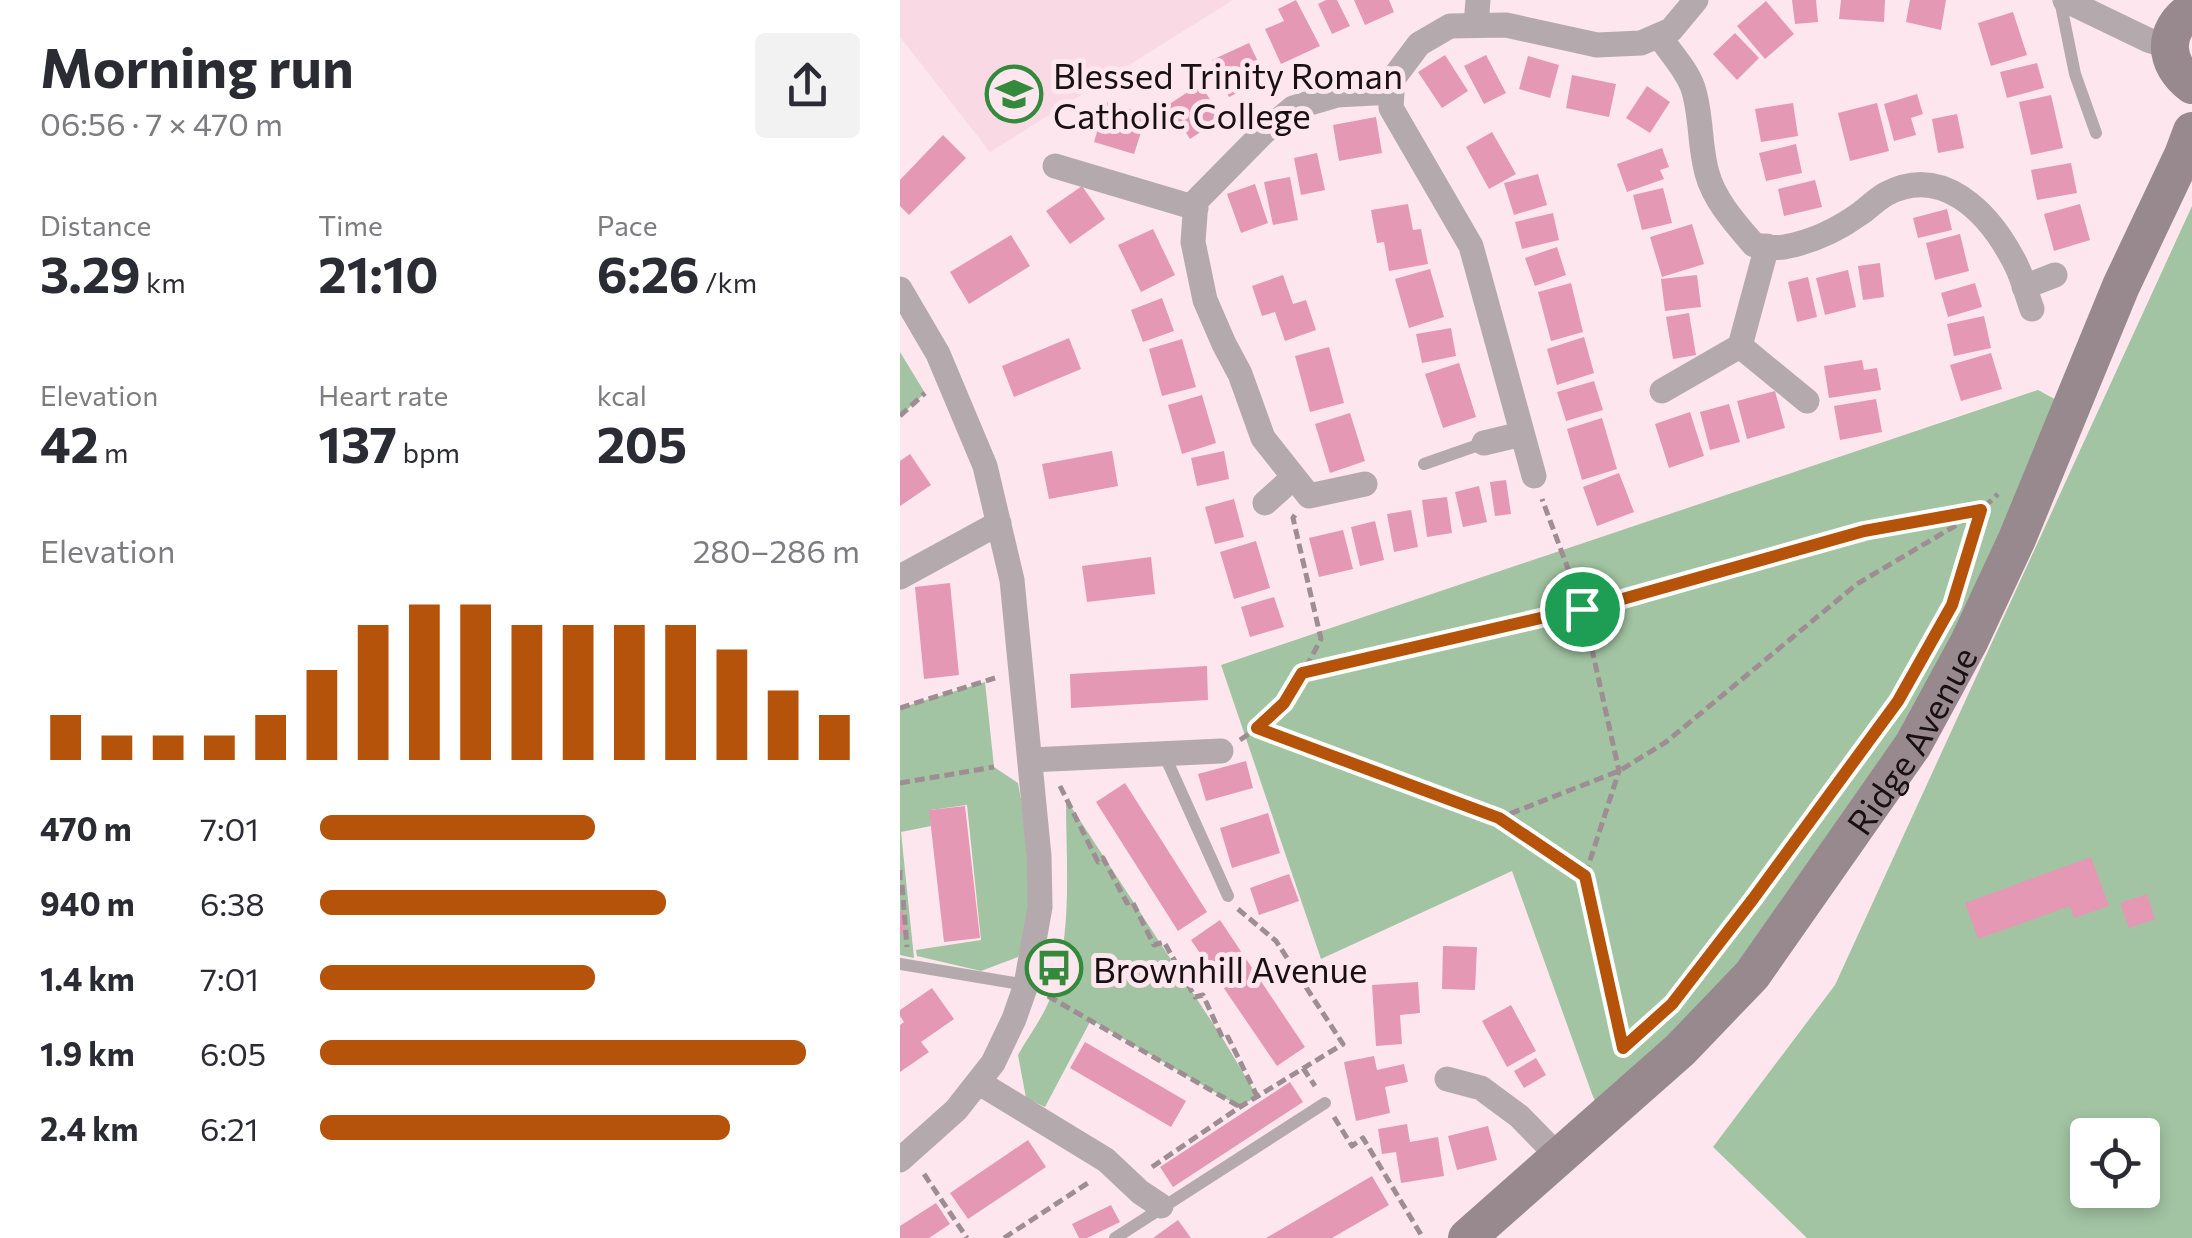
<!DOCTYPE html>
<html lang="en">
<head>
<meta charset="utf-8">
<style>
  :root { --surface:#fff; --page:#f2f2f3; --text:#2b2b33; --muted:#7c7c81; --accent:#b45309 }
  body { margin:0; font-family:Commissioner,sans-serif; background:var(--page); color:var(--text); height:100vh; display:flex; flex-direction:column; font-size:38px; white-space:nowrap }
  * { box-sizing:border-box; margin:0 }
  p { font-size:32px; color:var(--muted) }
  .icon { flex:none; width:55px; height:55px; fill:none; stroke:currentColor; stroke-width:2; stroke-linecap:round; stroke-linejoin:round }
  .map { position:relative; flex:1; overflow:hidden }
  .side { display:flex; flex-direction:column; background:var(--surface); width:900px }
  .side>* { flex:none }
  .controls { position:absolute; left:1170px; top:1118px; display:grid; gap:20px }
  .controls a { display:grid; place-items:center; width:90px; height:90px; border-radius:10px; background:var(--surface); box-shadow:0 5px 15px #0003; font-size:50px }
  .pin { position:absolute; display:grid; place-items:center; width:85px; height:85px; color:#fff; margin:-42px; border:5px solid #fff; border-radius:50%; box-shadow:0 2px 10px #0007 }
  .round { display:grid; place-items:center; flex:none; width:105px; height:105px; border-radius:10px; background:var(--page) }
  .overview { display:flex; align-items:center; justify-content:space-between; height:170px; padding:0 40px }
  h1 { font-size:55px; font-weight:700; line-height:75px }
  .stats { display:grid; grid-template-columns:repeat(3,1fr); gap:15px; height:170px; padding:10px 40px }
  .stats div { display:grid; align-content:center }
  .stats b { font-size:50px; font-weight:700 }
  .stats small { font-size:28px; font-weight:400 }
  .stats p { font-size:28px }
  .chart { height:280px; padding:20px 40px }
  .chart p { display:flex; justify-content:space-between }
  .chart svg { width:100%; height:180px; margin-top:10px; stroke:var(--accent); stroke-width:6 }
  ul { padding:0 40px; list-style:none; font-size:32px }
  li { display:grid; grid-template-columns:160px 120px 1fr; align-items:center; height:75px }
  li i { height:25px; border-radius:12px; background:var(--accent) }
  main { display:flex; flex:1; min-height:0 }
  .map>svg:first-child { display:block }
  .built { fill:#f9d9e4 }
  .green { fill:#a2c4a2; fill-rule:evenodd }
  .building { fill:#e498b4 }
  .lines { fill:none; stroke-linecap:round; stroke-linejoin:round }
  .path { stroke:#9e8d93; stroke-width:5; stroke-dasharray:10 5; stroke-linecap:butt }
  .lane { stroke:#b4aaad; stroke-width:12 }
  .street { stroke:#b4aaad; stroke-width:25 }
  .secondary { stroke:#98898e; stroke-width:38 }
  .route-casing { stroke:#fff; stroke-width:20 }
  .route { stroke:#b45309; stroke-width:12 }
  .labels { text-anchor:middle; dominant-baseline:central; stroke-width:10; stroke-linejoin:round; paint-order:stroke }
  .poi-label { font-size:35px; fill:#181013; stroke:#fee6ee; text-anchor:start }
  .street-label { font-size:35px; fill:#181013; stroke:#fee6ee }
</style>
</head>
<body>
<main>
<section class="side">
<div class="overview"><div><h1>Morning run</h1><p>06:56 · 7 × 470 m</p></div><a class="round"><svg class="icon" aria-label="share" viewBox="0 0 24 24"><path d="M12 15V3M7 8l5-5 5 5M5 13v7h14v-7"/></svg></a></div>
<div class="stats">
<div><p>Distance</p><b>3.29<small> km</small></b></div>
<div><p>Time</p><b>21:10</b></div>
<div><p>Pace</p><b>6:26<small> /km</small></b></div>
</div>
<div class="stats">
<div><p>Elevation</p><b>42<small> m</small></b></div>
<div><p>Heart rate</p><b>137<small> bpm</small></b></div>
<div><p>kcal</p><b>205</b></div>
</div>
<div class="chart"><p><span>Elevation</span>280–286 m</p>
<svg viewBox="0 0 160 44" preserveAspectRatio="none"><path d="M5 44V33M15 44V38M25 44V38M35 44V38M45 44V33M55 44V22M65 44V11M75 44V6M85 44V6M95 44V11M105 44V11M115 44V11M125 44V11M135 44V17M145 44V27M155 44V33"/></svg>
</div>
<ul>
<li><b>470 m</b>7:01<i style="width:51%"></i></li>
<li><b>940 m</b>6:38<i style="width:64%"></i></li>
<li><b>1.4 km</b>7:01<i style="width:51%"></i></li>
<li><b>1.9 km</b>6:05<i style="width:90%"></i></li>
<li><b>2.4 km</b>6:21<i style="width:76%"></i></li>
</ul>
</section>
<div class="map">
<svg width="1292" height="1238" viewBox="0 0 1292 1238">
  <rect width="100%" height="100%" fill="#fee6ee"/>
  <path class="built" d="M0,0H333L90,152L0,37Z"/>
  <path class="green" d="M1292,206V1238H907L813,1147L935,985ZM1188,1135H1242V1190H1188Z
    M0,352L25,393L0,416Z
    M1138,390L1171,408L1156,442L924,874L703,1119L692,1094L612,871L421,959L321,665Z
    M85,682L94,767L118,783L126,828L129,929L118,957L81,971L17,956L16,950L81,940L67,805L30,810L31,826L1,832L14,958L0,955V708Z
    M166,799L323,1039L357,1096L340,1107L191,1020L145,1107L126,1098L118,1055C129,1035 145,1015 152,993C173,933 166,863 166,799Z"/>
  <path class="building" d="M396,0L420,46L381,64L365,29L384,21L378,9Z
    M426,0H437L450,26L432,34L418,4Z
    M454,0H489L494,12L465,25Z
    M892,0H916L918,22L895,24Z
    M941,0H985L984,22L939,19Z
    M1010,0H1046L1041,30L1006,22Z
    M866,1L894,34L865,59L837,26Z
    M1113,12L1127,55L1091,66L1078,23Z
    M835,33L859,58L837,80L813,54Z
    M349,43L366,78L329,97L312,60Z
    M545,55L568,91L542,108L518,72Z
    M586,55L606,93L584,104L564,66Z
    M628,56L659,65L650,98L619,89Z
    M1137,63L1144,88L1107,98L1100,72Z
    M672,75L716,84L709,117L666,108Z
    M300,84L322,118L290,139L268,105Z
    M747,86L770,102L750,133L726,118Z
    M1017,94L1023,114L1011,118L1016,135L994,141L984,104Z
    M1151,95L1163,148L1131,155L1119,102Z
    M206,102L247,114L234,154L194,142Z
    M893,103L898,136L861,142L855,109Z
    M977,103L989,151L950,161L938,113Z
    M1057,114L1064,148L1038,153L1032,119Z
    M476,117L482,153L439,161L433,125Z
    M592,132L616,174L589,189L566,147Z
    M43,135L66,158L9,215L0,206V180Z
    M896,144L902,173L866,181L859,153Z
    M762,148L769,167L760,170L764,179L727,192L717,164Z
    M417,153L425,190L401,195L394,158Z
    M1171,163L1177,193L1137,200L1131,170Z
    M638,174L647,205L614,215L604,183Z
    M390,177L398,220L373,225L364,182Z
    M915,180L922,207L884,216L878,189Z
    M355,184L368,223L341,233L327,194Z
    M182,186L205,219L170,244L146,211Z
    M763,188L772,223L742,230L733,195Z
    M508,204L513,230L521,229L528,264L489,271L484,242L477,243L471,210Z
    M1180,204L1190,240L1154,251L1144,214Z
    M1047,209L1052,230L1018,238L1013,218Z
    M653,213L659,240L622,249L615,222Z
    M792,224L804,264L762,277L750,237Z
    M253,229L275,275L241,292L218,245Z
    M1060,234L1069,271L1035,280L1026,243Z
    M111,235L130,266L69,304L50,272Z
    M657,247L666,275L635,286L625,258Z
    M980,263L984,297L963,300L958,266Z
    M530,269L544,317L509,328L495,279Z
    M948,270L956,307L925,315L916,278Z
    M383,275L393,304L406,300L416,330L385,341L375,312L362,316L352,286Z
    M797,275L801,307L765,311L761,279Z
    M908,277L917,317L897,322L888,282Z
    M671,283L683,332L651,341L638,292Z
    M1075,283L1082,307L1048,317L1041,293Z
    M262,298L274,331L243,342L231,310Z
    M789,313L796,355L773,359L766,317Z
    M1084,316L1091,348L1054,356L1047,324Z
    M551,328L556,356L522,363L516,334Z
    M684,337L694,373L657,385L647,349Z
    M169,338L181,369L114,397L102,366Z
    M282,339L296,387L262,396L249,349Z
    M429,347L444,403L410,412L395,356Z
    M1091,353L1102,389L1061,401L1050,365Z
    M962,360L964,370L977,368L981,390L929,398L924,366Z
    M559,363L576,417L543,428L525,374Z
    M694,381L703,410L666,421L657,392Z
    M875,391L885,428L847,439L837,401Z
    M302,395L316,443L282,454L268,405Z
    M976,399L982,432L940,440L934,406Z
    M829,404L840,442L810,450L800,412Z
    M790,412L804,456L769,468L755,424Z
    M450,413L465,461L430,473L415,424Z
    M702,418L717,469L682,480L667,429Z
    M212,451L218,486L149,499L142,464Z
    M324,451L329,479L297,486L291,458Z
    M10,454L31,485L0,506V461Z
    M719,473L734,512L697,526L683,487Z
    M606,480L611,514L595,516L590,482Z
    M579,486L587,522L563,527L555,492Z
    M547,497L552,533L527,537L522,500Z
    M334,499L344,537L315,544L305,507Z
    M511,510L518,547L494,552L487,514Z
    M475,521L484,560L460,566L451,527Z
    M443,530L453,569L419,577L409,538Z
    M356,541L370,588L334,599L320,552Z
    M251,557L255,594L187,602L182,566Z
    M50,583L59,675L24,679L15,587Z
    M374,597L384,627L350,637L341,607Z
    M307,666L308,700L171,708L170,674Z
    M346,761L353,788L306,801L298,774Z
    M225,783L307,912L278,931L196,802Z
    M65,806L80,938L44,942L29,810Z
    M368,813L380,853L332,868L320,828Z
    M1191,857L1209,906L1174,918L1170,906L1078,939L1065,903Z
    M389,874L399,901L359,915L350,888Z
    M1247,894L1255,919L1229,928L1220,903Z
    M4,911L6,934H0V912Z
    M320,920L405,1047L377,1066L291,940Z
    M543,946L577,947L575,990L542,989Z
    M518,982L520,1013L500,1015L502,1044L476,1046L472,985Z
    M32,988L54,1019L21,1042L29,1052L0,1072V1025L4,1022L0,1016V1010Z
    M611,1005L636,1051L607,1067L582,1021Z
    M185,1042L286,1101L271,1127L170,1068Z
    M474,1056L477,1070L504,1064L508,1082L485,1087L490,1113L456,1121L444,1062Z
    M636,1058L646,1075L624,1088L614,1071Z
    M390,1082L403,1102L273,1187L260,1167Z
    M507,1124L510,1142L538,1137L544,1176L501,1183L496,1152L482,1154L478,1129Z
    M588,1126L597,1160L557,1170L548,1136Z
    M128,1140L146,1167L68,1219L50,1193Z
    M472,1176L489,1205L432,1238H366Z
    M36,1203L50,1224L29,1238H0V1226Z
    M211,1205L220,1222L187,1238H179L172,1224Z
    M278,1220L291,1238H253Z"/>
  <g class="lines">
    <path class="path" d="M0,416L25,393
      M395,515L393,518L421,639L403,673
      M1060,579L1081,510
      M0,708L95,678
      M357,729L599,818L719,771L766,742L957,584L1075,514
      M340,740C368,722 385,701 403,673L719,601L963,531L1081,510L1098,494
      M0,783L94,767
      M160,786L198,862L203,858L227,903L232,901L254,945L264,942L295,997L303,995L323,1039L328,1037L357,1096
      M599,818L685,876L719,771L683,609L642,499
      M0,870V886
      M685,876L723,1048
      M2,885L7,947
      M148,996L340,1107
      M723,1048L773,1005L993,708
      M403,1068L415,1086
      M434,1117L452,1146L463,1138L523,1238
      M252,1167L340,1107L443,1044L376,941L338,909
      M24,1174L67,1238
      M104,1238L191,1181"/>
    <path class="lane" d="M1160,0L1175,74L1196,133
      M524,464L584,443
      M264,754L328,896
      M0,964L126,985
      M215,1238L425,1103"/>
    <path class="street" d="M1165,0L1248,40L1270,47
      M576,25L578,0
      M759,36C770,52 787,70 793,88C802,116 799,145 807,173C814,200 836,224 854,245C864,246 875,249 884,247C912,242 939,229 961,213C969,207 977,199 986,194C1042,164 1088,212 1113,259C1122,274 1126,293 1132,309
      M492,92L491,108L571,246L634,476
      M155,166L296,208
      M1124,287L1155,275
      M0,289L38,354L85,466L112,580L139,856L140,907L126,985L114,1019L93,1063L56,1110L0,1160
      M840,346L907,401
      M762,391L840,346L867,246
      M584,443L622,434
      M465,484L409,496L363,438L340,374L324,344L305,300L293,242L296,201L363,133L393,108L437,95L492,92V80L519,44L550,26L606,25L697,45L741,43L771,30L796,0
      M365,503L394,477
      M0,577L99,523
      M130,760L321,751
      M547,1079L581,1088L619,1116L660,1158
      M78,1082L206,1160L240,1192L261,1206"/>
    <g class="secondary">
      <path d="M1292,10C1261,31 1264,64 1292,85"/>
      <path id="s1" d="M567,1238L780,1050L852,975L1013,745L1069,642L1117,539L1221,286L1283,155L1292,131"/>
    </g>
  </g>
  <g class="lines">
    <g class="route-casing">
      <path id="route" d="M1081,510L1052,605L998,701L853,899L772,1004L723,1048L685,876L599,818L357,728L384,703L402,673L719,600L964,531Z"/>
    </g>
    <use href="#route" class="route"/>
  </g>
  <defs>
    <g id="school-ring" transform="scale(2.875)"><circle r="9.5" fill="#fee6ee" stroke="#328a3a" stroke-width="1.5"/><path d="M0-5L7-2L0 1L-7-2ZM-4 1L0 2.5L4 1V4Q0 6-4 4Z" fill="#328a3a"/></g>
    <g id="bus-ring" transform="scale(2.875)"><circle r="9.5" fill="#fee6ee" stroke="#328a3a" stroke-width="1.5"/><path d="M-5-6H5V4H4V6H2V4H-2V6H-4V4H-5ZM-3.5-4V0h7V-4ZM-3.5 1.2v1.5H-2V1.2ZM2 1.2v1.5H3.5V1.2Z" fill="#328a3a"/></g>
  </defs>
  <g fill-rule="evenodd">
    <use href="#school-ring" x="114" y="94"/>
    <use href="#bus-ring" x="154" y="968"/>
  </g>
  <g class="labels">
    <g class="poi-label">
      <text x="153" y="74">Blessed Trinity Roman<tspan x="153" dy="40">Catholic College</tspan></text>
      <text x="193" y="968">Brownhill Avenue</text>
    </g>
    <g class="street-label">
      <text stroke="none"><textPath href="#s1" startOffset="672">Ridge Avenue</textPath></text>
    </g>
  </g>
</svg>
<div class="controls">
<a><svg class="icon" aria-label="locate" viewBox="0 0 24 24"><circle cx="12" cy="12" r="6"/><path d="M12 2v4M12 18v4M2 12h4M18 12h4"/></svg></a>
</div>
<div class="pin" style="left:682px;top:609px;background:#1e9e55"><svg class="icon" aria-label="arrive" viewBox="0 0 24 24"><path d="M6 21V4h12l-3 4 3 4H6"/></svg></div>
</div>
</main>
</body>
</html>
